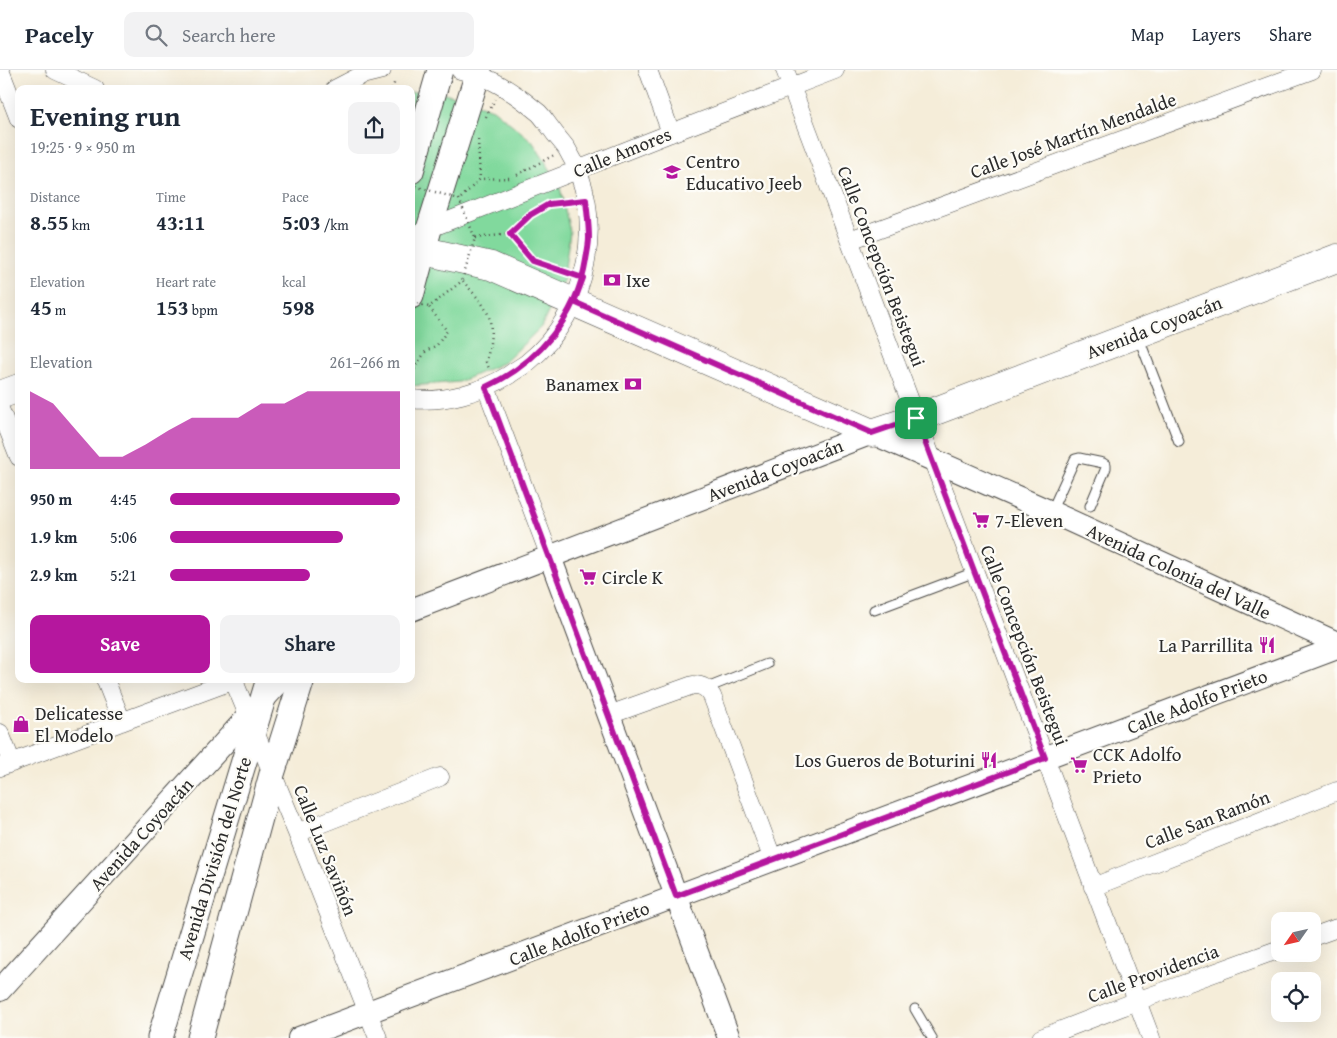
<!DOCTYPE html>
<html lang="en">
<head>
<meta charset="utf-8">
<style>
  :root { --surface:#fff; --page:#f2f2f3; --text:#1f2937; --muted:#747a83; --line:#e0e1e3; --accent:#b5179e }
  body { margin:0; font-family:"Gentium Book Plus",serif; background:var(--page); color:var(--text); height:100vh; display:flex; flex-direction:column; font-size:19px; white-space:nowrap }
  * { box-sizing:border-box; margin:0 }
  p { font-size:16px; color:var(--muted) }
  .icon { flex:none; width:28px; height:28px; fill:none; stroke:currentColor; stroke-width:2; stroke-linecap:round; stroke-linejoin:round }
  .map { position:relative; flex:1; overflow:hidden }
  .sheet { position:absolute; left:15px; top:15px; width:400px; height:598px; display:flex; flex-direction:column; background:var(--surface); border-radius:10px; box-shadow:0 5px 20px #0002 }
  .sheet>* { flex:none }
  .needle { width:32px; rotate:236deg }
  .fabs { position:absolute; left:1271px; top:842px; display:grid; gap:10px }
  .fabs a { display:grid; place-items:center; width:50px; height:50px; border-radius:10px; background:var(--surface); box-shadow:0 5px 20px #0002; font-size:25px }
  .pin { position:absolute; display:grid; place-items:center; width:42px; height:42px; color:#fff; margin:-21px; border-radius:10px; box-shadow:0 2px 8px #0006 }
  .round { display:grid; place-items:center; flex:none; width:52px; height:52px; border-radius:10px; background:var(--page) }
  .headline { display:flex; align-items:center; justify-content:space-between; height:85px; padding:0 15px }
  h1 { font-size:28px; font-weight:800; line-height:38px }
  .figures { display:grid; grid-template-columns:repeat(3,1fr); gap:8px; height:85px; padding:5px 15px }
  .figures div { display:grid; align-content:center }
  .figures b { font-size:21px; font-weight:800 }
  .figures small { font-size:14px; font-weight:400 }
  .figures p { font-size:14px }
  .chart { height:140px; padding:10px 15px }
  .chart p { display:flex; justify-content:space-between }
  .chart svg { width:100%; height:90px; margin-top:5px; fill:var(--accent); opacity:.7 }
  .action { display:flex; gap:10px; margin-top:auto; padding:10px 15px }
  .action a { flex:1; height:58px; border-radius:10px; background:var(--accent); color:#fff; font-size:20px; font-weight:800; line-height:58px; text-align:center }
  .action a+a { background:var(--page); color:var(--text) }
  ul { padding:0 15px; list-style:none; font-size:16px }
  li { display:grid; grid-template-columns:80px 60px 1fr; align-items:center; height:38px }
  li i { height:12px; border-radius:6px; background:var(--accent) }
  header { display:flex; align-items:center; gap:30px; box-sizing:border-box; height:70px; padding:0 25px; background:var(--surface); border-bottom:1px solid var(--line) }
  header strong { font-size:24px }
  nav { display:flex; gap:28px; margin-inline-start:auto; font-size:18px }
  .search { width:350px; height:45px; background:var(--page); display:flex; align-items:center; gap:12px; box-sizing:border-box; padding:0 18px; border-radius:10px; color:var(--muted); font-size:19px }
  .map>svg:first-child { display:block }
  .green { fill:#81d99d; stroke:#568264 }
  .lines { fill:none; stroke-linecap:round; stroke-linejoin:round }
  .service-casing { stroke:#494845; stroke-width:11 }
  .minor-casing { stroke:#494845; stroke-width:19 }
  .tertiary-casing { stroke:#494845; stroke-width:24 }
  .secondary-casing { stroke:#494845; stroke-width:27 }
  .primary-casing { stroke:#494845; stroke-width:29 }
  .path { stroke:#494845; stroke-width:2.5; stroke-dasharray:1 4; stroke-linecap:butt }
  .service { stroke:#fff; stroke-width:9 }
  .minor { stroke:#fff; stroke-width:18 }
  .tertiary { stroke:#fff; stroke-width:22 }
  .secondary { stroke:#fff; stroke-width:25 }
  .primary { stroke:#fff; stroke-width:28 }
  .path-bridge { stroke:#494845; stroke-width:2.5; stroke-dasharray:1 4; stroke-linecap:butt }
  .route-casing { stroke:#fff; stroke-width:10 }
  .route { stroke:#b5179e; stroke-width:6 }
  .labels { text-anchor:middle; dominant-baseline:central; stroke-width:4.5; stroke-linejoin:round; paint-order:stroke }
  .street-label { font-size:19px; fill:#2b2b2b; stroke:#fdfcf7 }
  .poi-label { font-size:19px; fill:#2b2b2b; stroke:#fdfcf7; text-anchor:start }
</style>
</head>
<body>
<header>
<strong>Pacely</strong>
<div class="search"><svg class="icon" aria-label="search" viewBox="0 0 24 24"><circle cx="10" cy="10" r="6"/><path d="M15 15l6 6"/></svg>Search here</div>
<nav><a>Map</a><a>Layers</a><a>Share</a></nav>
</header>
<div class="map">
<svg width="1337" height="968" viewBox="0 0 1337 968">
  <rect width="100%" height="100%" fill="#fdfcf7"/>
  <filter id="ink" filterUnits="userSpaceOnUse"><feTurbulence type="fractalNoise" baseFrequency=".02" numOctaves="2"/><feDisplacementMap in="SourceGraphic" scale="10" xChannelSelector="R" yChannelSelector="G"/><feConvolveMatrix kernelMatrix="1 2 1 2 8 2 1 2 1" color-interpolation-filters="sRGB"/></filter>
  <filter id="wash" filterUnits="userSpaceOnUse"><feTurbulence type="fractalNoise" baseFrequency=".0096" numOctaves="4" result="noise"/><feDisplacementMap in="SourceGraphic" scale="20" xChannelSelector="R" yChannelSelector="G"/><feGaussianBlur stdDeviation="1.12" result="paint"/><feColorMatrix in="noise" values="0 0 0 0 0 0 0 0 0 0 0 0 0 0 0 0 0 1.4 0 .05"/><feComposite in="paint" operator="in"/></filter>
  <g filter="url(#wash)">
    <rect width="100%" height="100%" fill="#f5edd9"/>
    <path class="green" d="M411,22L445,23L493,39L532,71L559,113L570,162L563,212L541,257L505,292L459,312L411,316Z"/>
  </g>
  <g filter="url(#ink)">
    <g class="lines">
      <g class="service-casing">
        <path id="service" d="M1138,266L1179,372
          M1051,442L1075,389L1079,388L1103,393L1106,395V398L1090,436
          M874,540L975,502
          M707,618L767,594
          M915,939L932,968"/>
      </g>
      <g class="minor-casing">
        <path id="minor" d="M0,0L19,49
          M55,0L95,19
          M648,0L671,63
          M785,0L1151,968
          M335,19L362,5L382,0
          M423,161L671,63L835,0
          M850,170L1312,0
          M486,317L550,487
          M411,329C444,333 481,322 509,305C515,300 522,297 528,292C589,243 608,146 567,79C563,73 557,67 553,61C548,55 544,48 539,43C534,39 529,35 524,31C502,15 487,6 460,0
          M0,339L19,387
          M105,609L122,652
          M233,609L297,763L378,968
          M609,645L693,615C703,615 707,618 712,626L773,790
          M0,663L12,693
          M0,697L237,609
          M297,763L440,707
          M1093,817L1337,721
          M1312,867L1337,858
          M1041,968L1137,931L1280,879"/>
      </g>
      <g class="tertiary-casing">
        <path id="tertiary" d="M550,487L729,968
          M411,540L872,363L1051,442L1337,573
          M0,920L282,609
          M299,968L1337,578"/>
      </g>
      <g class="secondary-casing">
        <path id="secondary" d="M411,101L440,0
          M411,226L429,159L479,0
          M160,968L269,609
          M200,968L272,704L302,609"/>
      </g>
      <g class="primary-casing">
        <path id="primary" d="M411,178L491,196L872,363L917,348L1337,188
          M0,325L19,318"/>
      </g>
      <path class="path" d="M392,19L395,11
        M486,47L495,29
        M478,70L480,109
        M517,105L554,85
        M461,128L480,109L512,108
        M510,164L533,191
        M475,168L510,164L530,145L549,134L569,132
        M553,198L566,203
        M463,211C470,220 482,231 487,242C494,255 490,278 486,292L489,298
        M413,314L412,311L415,297L426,281L437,275L447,261L429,237"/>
      <use href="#service" class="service"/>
      <use href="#minor" class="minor"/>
      <use href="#tertiary" class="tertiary"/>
      <use href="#secondary" class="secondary"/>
      <use href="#primary" class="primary"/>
      <path class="path-bridge" d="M411,115L459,129L475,168L462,211L429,237L411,231"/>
    </g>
  </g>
  <g class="lines" filter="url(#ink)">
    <g class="route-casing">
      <path id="route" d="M916,348L872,363L574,232L583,208L533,191L510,164L530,145L549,134L586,130C587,142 589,155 589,168C589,175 587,183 586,190C577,247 538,293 486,317L676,826L1045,688L916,348"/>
    </g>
    <use href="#route" class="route"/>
  </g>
  <defs>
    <g id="school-bare" transform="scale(1.35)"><path d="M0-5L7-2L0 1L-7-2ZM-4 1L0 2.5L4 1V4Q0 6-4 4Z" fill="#b5179e" stroke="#fdfcf7" stroke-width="2.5" paint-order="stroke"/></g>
    <g id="bank-bare" transform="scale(1.35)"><path d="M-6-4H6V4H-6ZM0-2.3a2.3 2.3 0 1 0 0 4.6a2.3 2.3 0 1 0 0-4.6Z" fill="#b5179e" stroke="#fdfcf7" stroke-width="2.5" paint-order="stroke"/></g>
    <g id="supermarket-bare" transform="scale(1.35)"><path d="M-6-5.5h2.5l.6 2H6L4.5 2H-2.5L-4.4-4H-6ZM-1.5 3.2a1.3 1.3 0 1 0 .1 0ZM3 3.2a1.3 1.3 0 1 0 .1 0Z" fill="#b5179e" stroke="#fdfcf7" stroke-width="2.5" paint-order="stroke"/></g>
    <g id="restaurant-bare" transform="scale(1.35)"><path d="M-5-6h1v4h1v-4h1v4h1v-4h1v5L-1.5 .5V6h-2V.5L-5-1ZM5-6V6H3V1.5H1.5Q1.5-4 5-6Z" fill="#b5179e" stroke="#fdfcf7" stroke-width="2.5" paint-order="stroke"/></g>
    <g id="shop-bare" transform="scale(1.35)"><path d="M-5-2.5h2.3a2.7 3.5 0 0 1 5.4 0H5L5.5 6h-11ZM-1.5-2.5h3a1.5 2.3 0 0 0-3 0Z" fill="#b5179e" stroke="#fdfcf7" stroke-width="2.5" paint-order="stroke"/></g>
  </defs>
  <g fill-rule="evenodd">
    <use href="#school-bare" x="672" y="102"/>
    <use href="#bank-bare" x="612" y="210"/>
    <use href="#bank-bare" x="633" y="314"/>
    <use href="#supermarket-bare" x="981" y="450"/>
    <use href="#supermarket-bare" x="588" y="507"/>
    <use href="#restaurant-bare" x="1267" y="575"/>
    <use href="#shop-bare" x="21" y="654"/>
    <use href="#restaurant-bare" x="989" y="690"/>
    <use href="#supermarket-bare" x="1079" y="695"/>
  </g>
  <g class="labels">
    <g class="street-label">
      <text transform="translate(1073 65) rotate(-20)">Calle José Martín Mendalde</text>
      <text transform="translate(622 82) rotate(-22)">Calle Amores</text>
      <text transform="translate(882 196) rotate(69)">Calle Concepción Beistegui</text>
      <text transform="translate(1154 257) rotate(-21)">Avenida Coyoacán</text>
      <text transform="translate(775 400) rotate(-21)">Avenida Coyoacán</text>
      <text transform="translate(1179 501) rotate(25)">Avenida Colonia del Valle</text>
      <text transform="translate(1025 575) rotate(69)">Calle Concepción Beistegui</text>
      <text transform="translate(1197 631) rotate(-21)">Calle Adolfo Prieto</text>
      <text transform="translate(1207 749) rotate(-21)">Calle San Ramón</text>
      <text transform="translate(141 764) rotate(-48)">Avenida Coyoacán</text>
      <text transform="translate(326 780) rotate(68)">Calle Luz Saviñón</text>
      <text transform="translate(214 788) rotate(-73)">Avenida División del Norte</text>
      <text transform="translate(579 863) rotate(-21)">Calle Adolfo Prieto</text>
      <text transform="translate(1153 903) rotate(-20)">Calle Providencia</text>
    </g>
    <g class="poi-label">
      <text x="686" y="91">Centro<tspan x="686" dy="22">Educativo Jeeb</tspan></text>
      <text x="626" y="210">Ixe</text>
      <text x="619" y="314" text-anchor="end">Banamex</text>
      <text x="995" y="450">7-Eleven</text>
      <text x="602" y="507">Circle K</text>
      <text x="1253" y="575" text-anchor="end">La Parrillita</text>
      <text x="35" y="643">Delicatesse<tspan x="35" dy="22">El Modelo</tspan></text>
      <text x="1093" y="684">CCK Adolfo<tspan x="1093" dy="22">Prieto</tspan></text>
      <text x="975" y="690" text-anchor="end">Los Gueros de Boturini</text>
    </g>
  </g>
</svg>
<div class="fabs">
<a><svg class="needle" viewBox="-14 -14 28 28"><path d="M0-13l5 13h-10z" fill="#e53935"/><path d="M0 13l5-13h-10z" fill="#747a83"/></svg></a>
<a><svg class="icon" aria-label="locate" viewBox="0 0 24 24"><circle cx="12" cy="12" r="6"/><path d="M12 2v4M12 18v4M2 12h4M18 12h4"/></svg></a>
</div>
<div class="pin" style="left:916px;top:348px;background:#1e9e55"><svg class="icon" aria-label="arrive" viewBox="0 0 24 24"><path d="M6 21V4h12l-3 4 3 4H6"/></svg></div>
<section class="sheet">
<div class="headline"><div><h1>Evening run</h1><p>19:25 · 9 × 950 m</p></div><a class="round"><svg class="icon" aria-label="share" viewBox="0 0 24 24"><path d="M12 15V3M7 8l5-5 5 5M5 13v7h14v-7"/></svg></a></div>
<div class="figures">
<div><p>Distance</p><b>8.55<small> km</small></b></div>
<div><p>Time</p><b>43:11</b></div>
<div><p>Pace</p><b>5:03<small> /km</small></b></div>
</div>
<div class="figures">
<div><p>Elevation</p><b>45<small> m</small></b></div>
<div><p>Heart rate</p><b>153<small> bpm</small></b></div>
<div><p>kcal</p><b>598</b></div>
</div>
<div class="chart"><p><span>Elevation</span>261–266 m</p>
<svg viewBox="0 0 160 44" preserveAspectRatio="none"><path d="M0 44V6L10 12L20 25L30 38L40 38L50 32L60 25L70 19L80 19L90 19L100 12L110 12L120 6L130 6L140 6L150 6L160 6V44z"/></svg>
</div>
<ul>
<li><b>950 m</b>4:45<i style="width:100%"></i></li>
<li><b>1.9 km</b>5:06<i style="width:75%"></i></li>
<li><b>2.9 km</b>5:21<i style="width:61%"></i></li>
</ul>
<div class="action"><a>Save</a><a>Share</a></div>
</section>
</div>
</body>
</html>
